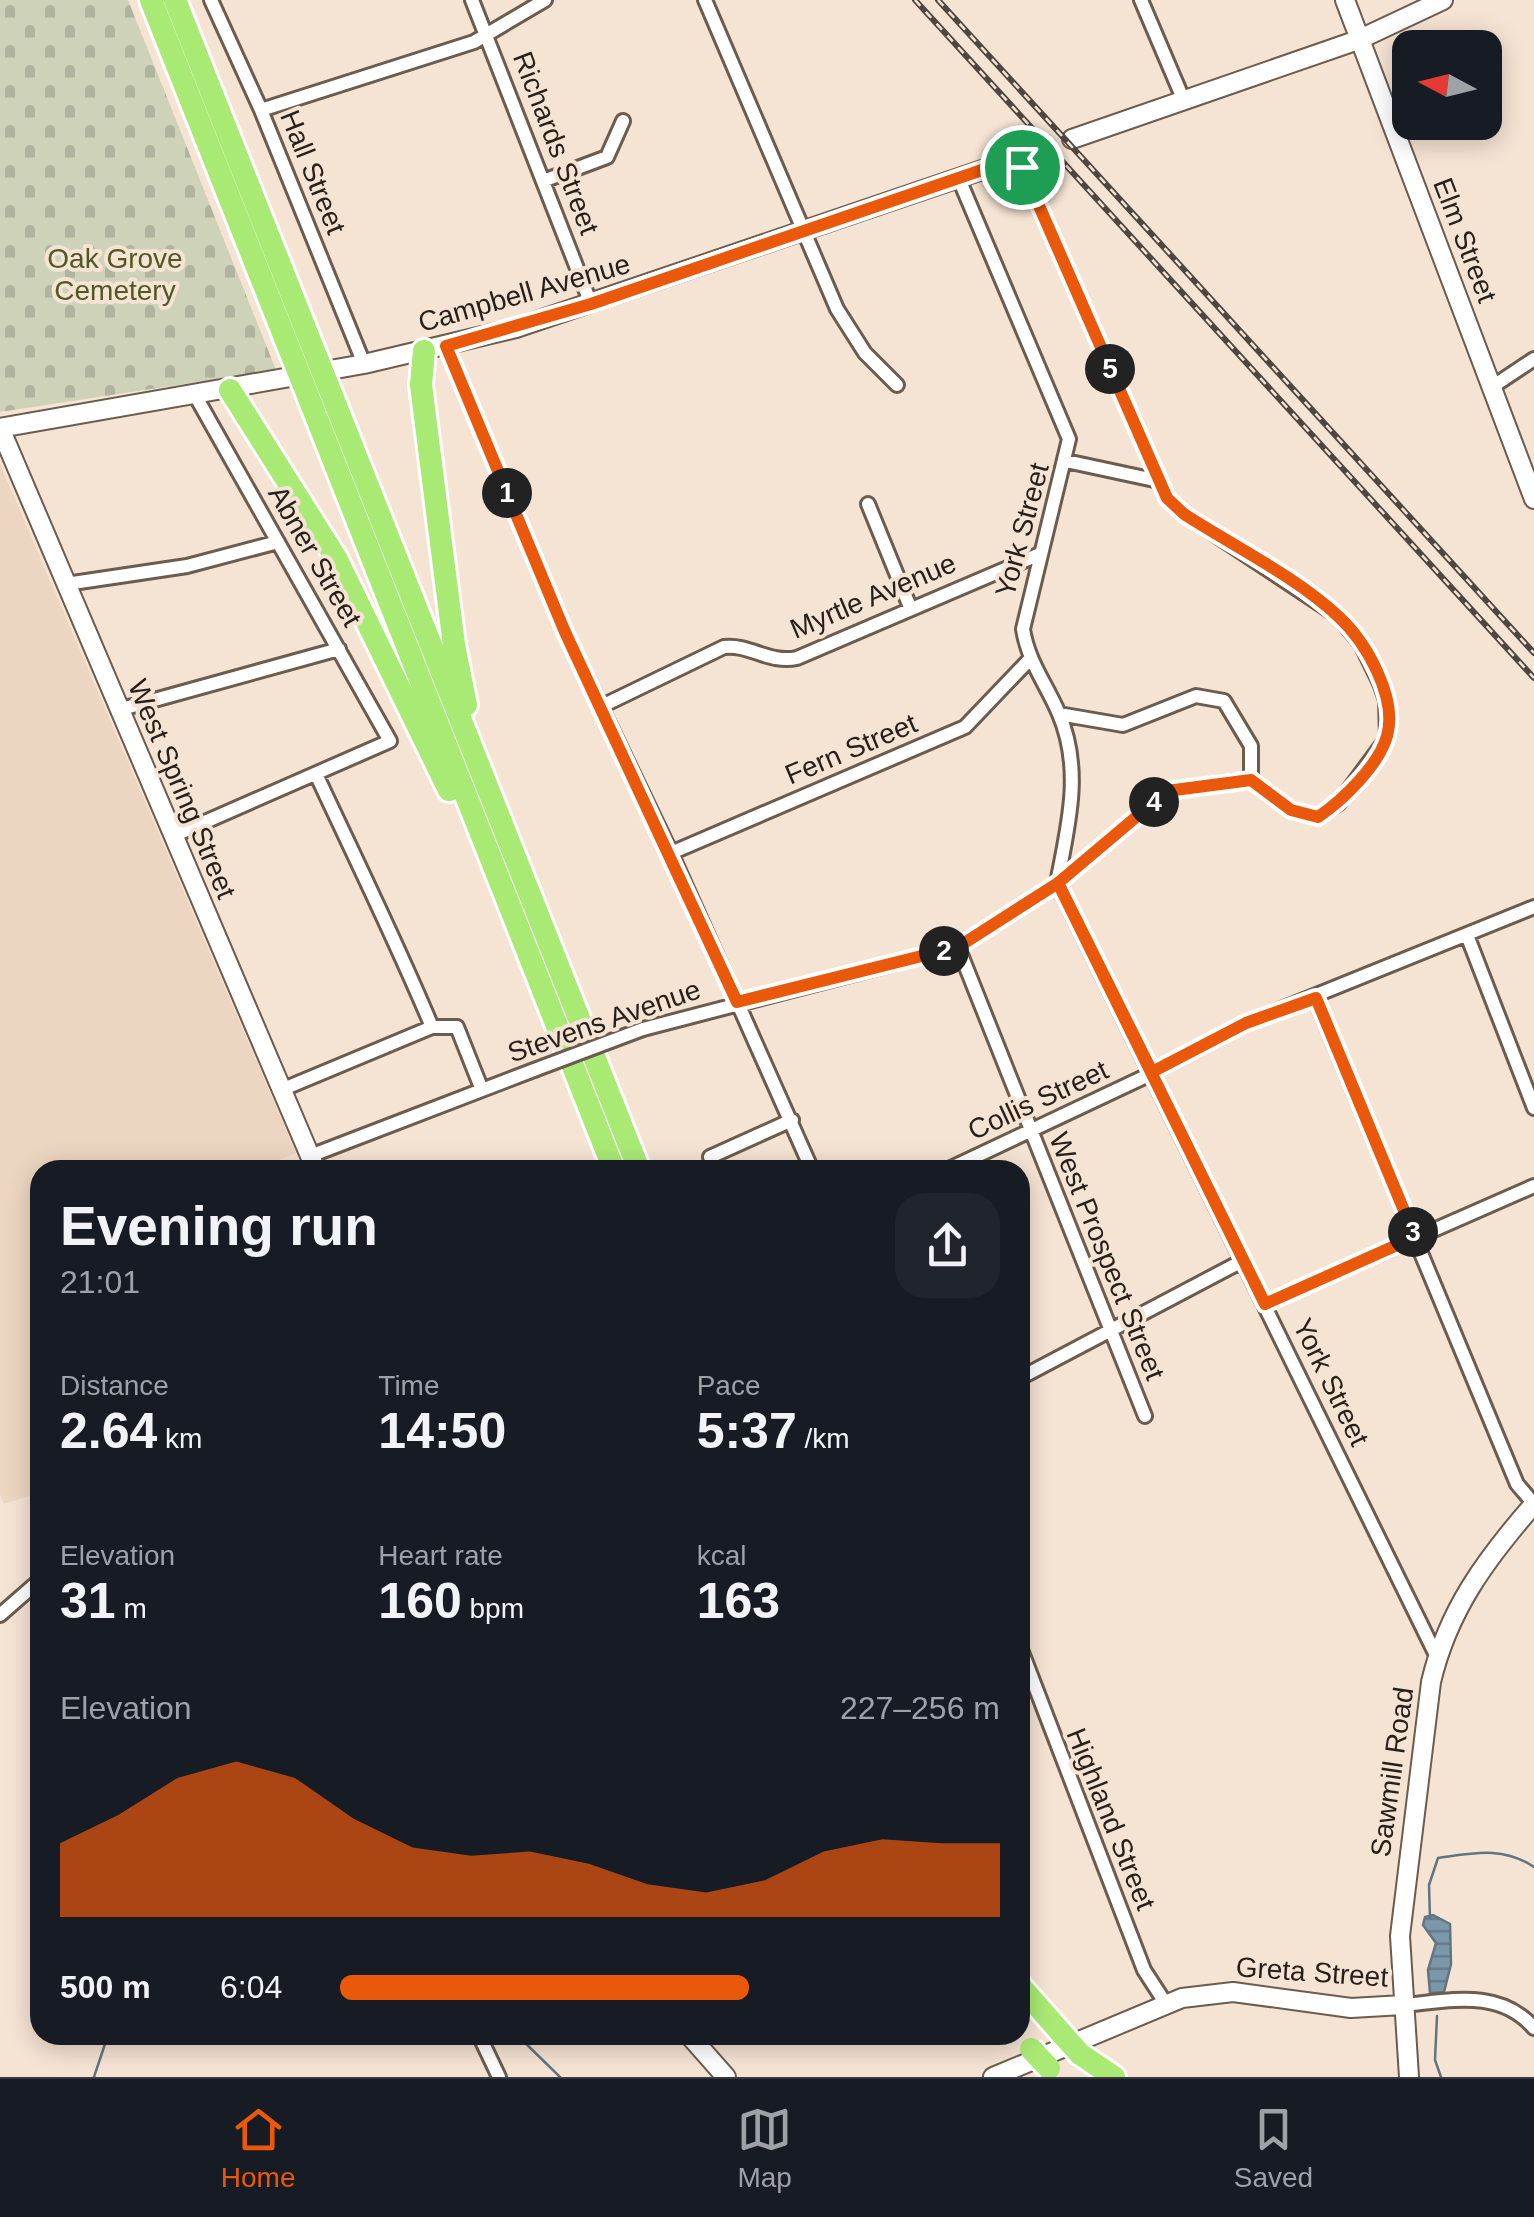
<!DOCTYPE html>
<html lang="en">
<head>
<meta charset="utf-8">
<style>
  :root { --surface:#171b24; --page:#20242c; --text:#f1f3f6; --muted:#9ea1a6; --line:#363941; --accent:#ea580c }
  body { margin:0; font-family:Helvetica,sans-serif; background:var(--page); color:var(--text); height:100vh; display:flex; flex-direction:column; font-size:38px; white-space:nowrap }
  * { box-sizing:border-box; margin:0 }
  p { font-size:32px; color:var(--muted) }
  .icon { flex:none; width:55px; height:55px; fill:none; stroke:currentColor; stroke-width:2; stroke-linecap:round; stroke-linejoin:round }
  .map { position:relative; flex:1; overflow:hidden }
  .side { position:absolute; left:30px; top:1160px; width:1000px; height:885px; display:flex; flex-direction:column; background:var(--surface); border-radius:30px; box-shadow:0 5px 25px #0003 }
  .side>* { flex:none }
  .needle { width:65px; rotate:277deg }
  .tools { position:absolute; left:1392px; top:30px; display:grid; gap:20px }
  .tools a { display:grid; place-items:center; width:110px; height:110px; border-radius:20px; background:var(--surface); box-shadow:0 5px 25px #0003; font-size:50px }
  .pin { position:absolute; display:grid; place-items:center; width:85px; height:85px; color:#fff; margin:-42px; border:5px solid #fff; border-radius:50%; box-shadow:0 2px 10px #0007 }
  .km { position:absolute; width:50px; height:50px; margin:-25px; border-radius:50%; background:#222; color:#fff; font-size:28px; line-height:50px; text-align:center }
  .round { display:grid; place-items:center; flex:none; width:105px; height:105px; border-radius:30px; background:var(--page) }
  .headline { display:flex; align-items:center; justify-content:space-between; height:170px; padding:0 30px }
  h1 { font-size:55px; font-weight:700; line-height:75px }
  .figures { display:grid; grid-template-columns:repeat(3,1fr); gap:15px; height:170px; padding:10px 30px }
  .figures div { display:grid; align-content:center }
  .figures b { font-size:50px; font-weight:700 }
  .figures small { font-size:28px; font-weight:400 }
  .figures p { font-size:28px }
  .chart { height:280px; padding:20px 30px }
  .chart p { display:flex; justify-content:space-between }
  .chart svg { width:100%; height:180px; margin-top:10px; fill:var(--accent); opacity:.7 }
  ul { padding:0 30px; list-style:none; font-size:32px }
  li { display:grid; grid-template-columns:160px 120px 1fr; align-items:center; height:75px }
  li i { height:25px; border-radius:12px; background:var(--accent) }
  .dock { display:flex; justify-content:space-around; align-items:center; height:140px; border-top:2px solid var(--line); background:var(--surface); font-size:28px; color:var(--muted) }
  .dock a { display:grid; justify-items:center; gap:5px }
  .dock .selected { color:var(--accent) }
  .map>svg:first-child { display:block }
  .built { fill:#edd6c1 }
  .cemetery { fill:url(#cemetery-stones) }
  .water { fill:url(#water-rules); stroke:#627480; stroke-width:2.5 }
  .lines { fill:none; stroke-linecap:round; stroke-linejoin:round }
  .stream { stroke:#627480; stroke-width:2.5 }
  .street-casing { stroke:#6b5c4e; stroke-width:18 }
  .secondary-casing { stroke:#6b5c4e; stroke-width:22 }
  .highway-casing { stroke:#fff; stroke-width:28 }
  .street { stroke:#fff; stroke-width:12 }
  .secondary { stroke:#fff; stroke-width:18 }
  .highway { stroke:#a9ea74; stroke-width:22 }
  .rail-casing { stroke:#4f463f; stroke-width:6 }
  .rail { stroke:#f5e3d3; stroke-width:2.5; stroke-dasharray:8; stroke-linecap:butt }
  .street-bridge-casing { stroke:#6b5c4e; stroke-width:18; stroke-linecap:butt }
  .highway-bridge-casing { stroke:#fff; stroke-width:28; stroke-linecap:butt }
  .street-bridge { stroke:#fff; stroke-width:12 }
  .highway-bridge { stroke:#a9ea74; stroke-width:22 }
  .route-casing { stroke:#fff; stroke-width:20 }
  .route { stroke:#ea580c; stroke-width:12 }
  .labels { text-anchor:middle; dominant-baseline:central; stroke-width:8; stroke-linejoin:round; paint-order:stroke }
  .street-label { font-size:28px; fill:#261f1a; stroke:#f5e3d3 }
  .park-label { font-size:28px; fill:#515826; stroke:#f5e3d3 }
</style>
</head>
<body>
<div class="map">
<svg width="1534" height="2077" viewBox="0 0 1534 2077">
  <defs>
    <pattern id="cemetery-stones" width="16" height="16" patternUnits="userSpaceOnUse" patternTransform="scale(2.5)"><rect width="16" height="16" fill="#cdd2b8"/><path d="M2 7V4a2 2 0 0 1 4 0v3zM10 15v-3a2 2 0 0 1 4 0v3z" fill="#b0b49e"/></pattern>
    <pattern id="water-rules" width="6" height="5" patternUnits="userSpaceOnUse" patternTransform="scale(2.5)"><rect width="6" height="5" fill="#7b98ab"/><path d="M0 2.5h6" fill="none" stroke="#657b8a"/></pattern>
  </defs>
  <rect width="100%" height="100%" fill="#f5e3d3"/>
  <path class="built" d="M0,464L296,1153L255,1170H40V1492L4,1504L0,1494Z"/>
  <path class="cemetery" d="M0,0H128L276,370L0,412Z"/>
  <path class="water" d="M1433,1915L1450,1924L1451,1964L1444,1992L1430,1993L1428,1970L1436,1943L1423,1925L1425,1917Z"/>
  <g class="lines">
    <path class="stream" d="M1430,1918L1429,1885L1438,1858C1474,1853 1503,1846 1534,1867
      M1437,2016L1435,2060L1441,2077
      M517,2035L560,2077
      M94,2077L108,2035"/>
    <g class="street-casing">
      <path id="street" d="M211,0L261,110L364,364
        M472,0L591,304
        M705,0L837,309L865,353L897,385
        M1141,0L1184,101
        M261,110L474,42L545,0
        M1017,158L1167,498L1184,514L1338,616L1361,644L1380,683L1386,700L1387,738L1339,803L1318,817L1291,810L1251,779
        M959,179L1069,439L1023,629C1028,662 1047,685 1059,714C1083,770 1068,826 1057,883L1437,1657
        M543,181L607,157L623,121
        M446,347L565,632L671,853L812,1170
        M1492,387L1534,359
        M1066,461L1159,481
        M868,504L910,607
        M66,584L187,566L278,542
        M600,707L724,647C750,644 769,664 797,658L1040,554
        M118,710L339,649
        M317,776C356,860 396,941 432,1027
        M173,836L390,741L195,395
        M671,853L965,727L1030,659
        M1467,935L1534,1108
        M958,947L1145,1416
        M1315,998L1517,1484L1534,1504
        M643,1029L958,947L1057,883L1167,791L1251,779V746L1224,701L1196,696L1123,725L1059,714
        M281,1090L432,1027H457L482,1090
        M310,1156L534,1070
        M710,1157L792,1120
        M947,1170L1142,1078L1247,1023L1534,907
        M1265,1304L1534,1186
        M1020,1378L1244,1260
        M0,1615L40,1580
        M1020,1647L1144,1970L1166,2004
        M1403,2005C1450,2001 1499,1988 1534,2028
        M479,2035L499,2077"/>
    </g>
    <g class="secondary-casing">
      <path id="secondary" d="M1345,0L1534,499
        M1072,139L1358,40L1443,0
        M0,428L364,364L516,328L1047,148
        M0,428L316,1170
        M689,2035L726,2077
        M993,2077L1182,1998L1233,1992L1351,2008L1403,2005
        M1409,2077L1400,1936L1431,1682C1448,1610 1486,1559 1534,1504"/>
    </g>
    <g class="highway-casing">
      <path id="highway" d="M151,0L287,343
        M175,0L309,338
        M424,351L421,385L454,645L466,705
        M230,390L336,558L449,790
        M337,408L639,1170
        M314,411L614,1170
        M1020,1986L1063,2035
        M1080,2054L1114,2077"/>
    </g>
    <use href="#street" class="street"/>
    <use href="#secondary" class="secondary"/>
    <use href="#highway" class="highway"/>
    <g class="rail-casing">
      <path id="rail" d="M915,0L1534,678
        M938,0L1534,653"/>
    </g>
    <use href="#rail" class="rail"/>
    <g class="street-bridge-casing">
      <path id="street-bridge" d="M534,1070L643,1029"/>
    </g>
    <g class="highway-bridge-casing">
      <path id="highway-bridge" d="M309,338L337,408
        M287,343L314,411
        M1063,2035L1080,2054
        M1031,2049L1049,2068"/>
    </g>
    <use href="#street-bridge" class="street-bridge"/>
    <use href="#highway-bridge" class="highway-bridge"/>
  </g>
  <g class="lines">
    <g class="route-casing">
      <path id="route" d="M1022,167L1017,158L591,304L446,346L565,632L737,1002L958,947L1058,883L1265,1304L1415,1237L1316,998L1246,1023L1152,1072L1058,883L1167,791L1251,780L1291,810L1318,817C1343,800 1379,765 1387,736C1398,698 1366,642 1339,617C1295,576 1235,547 1184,514L1167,498L1022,167"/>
    </g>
    <use href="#route" class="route"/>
  </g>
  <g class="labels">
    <g class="street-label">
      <text transform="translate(556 143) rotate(69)">Richards Street</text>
      <text transform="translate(313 172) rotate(68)">Hall Street</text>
      <text transform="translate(1465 240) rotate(69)">Elm Street</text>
      <text transform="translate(524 293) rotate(-16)">Campbell Avenue</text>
      <text transform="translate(1022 530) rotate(-75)">York Street</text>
      <text transform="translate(315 556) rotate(60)">Abner Street</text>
      <text transform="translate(873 596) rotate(-23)">Myrtle Avenue</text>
      <text transform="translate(851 749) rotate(-23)">Fern Street</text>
      <text transform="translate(182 789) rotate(67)">West Spring Street</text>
      <text transform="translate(604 1021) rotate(-19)">Stevens Avenue</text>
      <text transform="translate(1038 1100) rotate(-25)">Collis Street</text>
      <text transform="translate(1107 1256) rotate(68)">West Prospect Street</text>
      <text transform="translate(1331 1382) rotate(64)">York Street</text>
      <text transform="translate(1392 1772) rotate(-82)">Sawmill Road</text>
      <text transform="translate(1111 1819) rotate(68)">Highland Street</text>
      <text transform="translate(1312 1972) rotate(4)">Greta Street</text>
    </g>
    <g class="park-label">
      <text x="115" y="258">Oak Grove<tspan x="115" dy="32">Cemetery</tspan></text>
    </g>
  </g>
</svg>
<div class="tools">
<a><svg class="needle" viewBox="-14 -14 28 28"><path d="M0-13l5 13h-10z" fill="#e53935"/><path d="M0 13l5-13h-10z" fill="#9ea1a6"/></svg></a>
</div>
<div class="pin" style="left:1022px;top:167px;background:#1e9e55"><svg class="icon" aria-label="arrive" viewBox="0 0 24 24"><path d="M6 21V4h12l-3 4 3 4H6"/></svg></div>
<b class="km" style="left:507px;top:493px">1</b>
<b class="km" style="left:944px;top:951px">2</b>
<b class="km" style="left:1413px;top:1232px">3</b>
<b class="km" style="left:1154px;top:802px">4</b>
<b class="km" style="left:1110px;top:369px">5</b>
<section class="side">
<div class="headline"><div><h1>Evening run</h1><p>21:01</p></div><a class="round"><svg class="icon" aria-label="share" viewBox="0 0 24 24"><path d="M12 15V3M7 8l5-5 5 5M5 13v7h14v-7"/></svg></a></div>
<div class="figures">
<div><p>Distance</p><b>2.64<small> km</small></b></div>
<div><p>Time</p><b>14:50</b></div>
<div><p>Pace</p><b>5:37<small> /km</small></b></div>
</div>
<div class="figures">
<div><p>Elevation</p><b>31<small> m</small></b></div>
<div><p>Heart rate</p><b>160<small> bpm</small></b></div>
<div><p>kcal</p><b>163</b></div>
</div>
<div class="chart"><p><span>Elevation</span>227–256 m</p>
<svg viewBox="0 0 160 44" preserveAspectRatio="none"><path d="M0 44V26L10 19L20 10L30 6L40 10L50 20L60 27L70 29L80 28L90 31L100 36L110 38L120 35L130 28L140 25L150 26L160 26V44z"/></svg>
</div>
<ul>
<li><b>500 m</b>6:04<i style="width:62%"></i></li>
</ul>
</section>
</div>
<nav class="dock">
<a class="selected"><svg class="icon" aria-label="home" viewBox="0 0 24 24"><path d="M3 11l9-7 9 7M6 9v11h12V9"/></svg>Home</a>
<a><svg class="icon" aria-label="map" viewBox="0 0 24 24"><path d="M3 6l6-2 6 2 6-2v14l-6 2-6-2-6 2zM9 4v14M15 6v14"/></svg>Map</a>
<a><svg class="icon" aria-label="saved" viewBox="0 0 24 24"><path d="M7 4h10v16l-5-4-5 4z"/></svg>Saved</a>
</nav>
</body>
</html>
